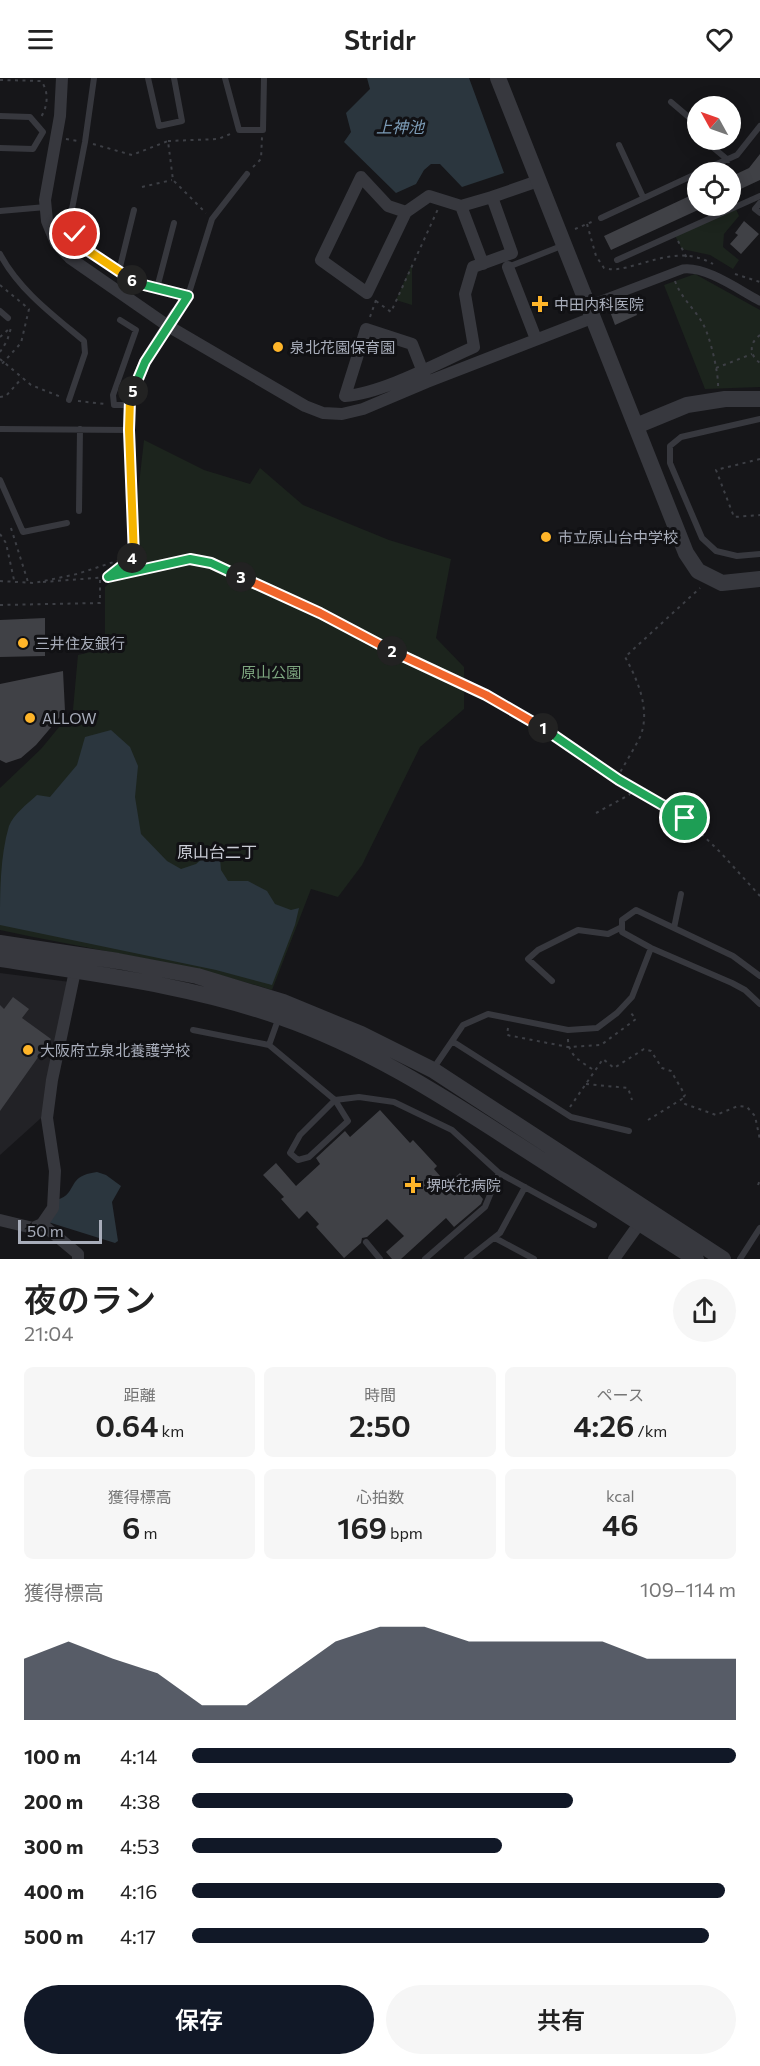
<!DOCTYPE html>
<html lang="ja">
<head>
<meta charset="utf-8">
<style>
  :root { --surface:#fff; --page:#f6f6f6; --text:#222; --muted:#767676; --accent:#111827 }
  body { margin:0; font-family:Commissioner,"Noto Sans JP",sans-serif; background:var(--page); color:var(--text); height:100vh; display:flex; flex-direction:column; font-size:22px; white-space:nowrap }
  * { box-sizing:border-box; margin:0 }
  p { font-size:20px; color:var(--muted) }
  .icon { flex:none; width:33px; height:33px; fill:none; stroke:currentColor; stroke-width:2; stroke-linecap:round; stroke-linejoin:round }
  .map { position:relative; height:1181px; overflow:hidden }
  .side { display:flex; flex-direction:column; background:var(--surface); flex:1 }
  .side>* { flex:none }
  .needle { width:39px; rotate:310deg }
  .fabs { position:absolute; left:687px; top:18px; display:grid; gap:12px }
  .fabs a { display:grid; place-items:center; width:54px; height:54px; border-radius:50%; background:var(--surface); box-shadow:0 3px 15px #0003; font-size:30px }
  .scale { position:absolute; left:18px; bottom:15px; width:84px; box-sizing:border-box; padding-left:6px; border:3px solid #a8adba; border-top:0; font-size:16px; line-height:21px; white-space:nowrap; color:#a8adba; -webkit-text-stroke:4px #111114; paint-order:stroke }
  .pin { position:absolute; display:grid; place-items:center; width:51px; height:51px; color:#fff; margin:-26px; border:3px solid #fff; border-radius:50%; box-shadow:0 2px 6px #0007 }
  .km { position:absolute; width:30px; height:30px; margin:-15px; border-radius:50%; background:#222; color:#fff; font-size:16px; line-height:30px; text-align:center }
  .round { display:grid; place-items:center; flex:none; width:63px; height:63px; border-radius:32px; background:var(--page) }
  .head { display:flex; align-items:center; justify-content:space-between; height:102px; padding:0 24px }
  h1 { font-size:33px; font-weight:600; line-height:45px }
  .figures { display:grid; grid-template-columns:repeat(3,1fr); gap:9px; height:102px; padding:6px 24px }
  .figures div { display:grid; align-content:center; border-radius:9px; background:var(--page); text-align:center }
  .figures b { font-size:30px; font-weight:600 }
  .figures small { font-size:16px; font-weight:400 }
  .figures p { font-size:16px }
  .chart { height:168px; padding:12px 24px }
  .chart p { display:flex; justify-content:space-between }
  .chart svg { width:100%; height:108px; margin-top:6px; fill:var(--accent); opacity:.7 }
  .action { display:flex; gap:12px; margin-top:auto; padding:12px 24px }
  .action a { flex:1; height:69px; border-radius:36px; background:var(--accent); color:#fff; font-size:24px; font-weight:600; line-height:69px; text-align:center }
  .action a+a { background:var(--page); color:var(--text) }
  ul { padding:0 24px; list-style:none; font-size:20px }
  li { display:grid; grid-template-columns:96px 72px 1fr; align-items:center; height:45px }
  li i { height:15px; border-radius:8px; background:var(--accent) }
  header { display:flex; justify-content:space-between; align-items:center; height:78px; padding:0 24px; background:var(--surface); font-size:27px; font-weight:600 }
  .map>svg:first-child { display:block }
  .built { fill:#222226 }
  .green { fill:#1c241d }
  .water { fill:#2b363e }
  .building { fill:#404146 }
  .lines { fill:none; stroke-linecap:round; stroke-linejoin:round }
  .path { stroke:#3d3f45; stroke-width:2; stroke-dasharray:3 4.5; stroke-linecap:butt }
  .service { stroke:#37383e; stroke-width:6 }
  .pedestrian { stroke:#37383e; stroke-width:9 }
  .minor { stroke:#37383e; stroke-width:12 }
  .tertiary { stroke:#37383e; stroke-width:16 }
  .split-1-casing { stroke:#fff; stroke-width:12 }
  .split-2-casing { stroke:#fff; stroke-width:12 }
  .split-3-casing { stroke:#fff; stroke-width:12 }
  .split-4-casing { stroke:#fff; stroke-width:12 }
  .split-5-casing { stroke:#fff; stroke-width:12 }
  .split-6-casing { stroke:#fff; stroke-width:12 }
  .split-7-casing { stroke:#fff; stroke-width:12 }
  .split-1 { stroke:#22a559; stroke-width:8 }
  .split-2 { stroke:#f0652b; stroke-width:8 }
  .split-3 { stroke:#f0652b; stroke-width:8 }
  .split-4 { stroke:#22a559; stroke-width:8 }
  .split-5 { stroke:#f5b400; stroke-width:8 }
  .split-6 { stroke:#22a559; stroke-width:8 }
  .split-7 { stroke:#f5b400; stroke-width:8 }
  .poi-dot { fill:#ffb529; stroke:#111114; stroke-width:2 }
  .labels { text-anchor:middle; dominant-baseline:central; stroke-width:6; stroke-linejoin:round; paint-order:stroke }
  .poi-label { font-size:15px; fill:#a8adba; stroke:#111114; text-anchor:start }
  .park-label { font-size:15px; fill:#7da67f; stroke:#111114 }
  .water-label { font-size:16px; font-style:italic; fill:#7c9cb7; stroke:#111114 }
  .neighbourhood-label { font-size:16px; fill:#c9ccd5; stroke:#111114 }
</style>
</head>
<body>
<header><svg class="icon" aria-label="menu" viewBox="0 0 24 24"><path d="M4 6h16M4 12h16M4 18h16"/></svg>Stridr<svg class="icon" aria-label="heart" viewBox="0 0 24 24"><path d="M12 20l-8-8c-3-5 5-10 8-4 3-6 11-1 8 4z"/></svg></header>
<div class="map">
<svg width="760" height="1181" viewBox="0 0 760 1181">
  <rect width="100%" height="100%" fill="#161619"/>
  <path class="built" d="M0,895L70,904L41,1040L0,1077Z"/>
  <path class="green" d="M735,129L739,138L724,156L723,169L739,182L733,191L710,177L682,171L674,156Z
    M412,186V227L396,222Z
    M695,196L760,232V309L705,311L664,207Z
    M144,362L204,392L250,406L260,390L303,427L389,462L451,481L436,560L464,589V631L420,669L362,787L338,819L311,811L272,912C183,884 91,872 0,852V710L41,671L73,632L78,577L107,570L105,560V509L141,479L137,424Z"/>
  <path class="water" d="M367,0H469L504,95L462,109L440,86H431L424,92L416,106L396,115L344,64L351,54L346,35L370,11Z
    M111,652L130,669L138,688L135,719L141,756L167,783L181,791L196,786L209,775L220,781L221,792L228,803H248L267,813L275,826L291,832L299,830L295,847L272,907L216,892L0,847C0,815 0,778 9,748C14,736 27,726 37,717L50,719L77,687L85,659Z
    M97,1094L106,1097L121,1108L112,1124L118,1163L115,1165L48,1144L57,1122C79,1115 65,1098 97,1094Z"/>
  <path class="building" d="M760,76V102L730,116V99L749,90Z
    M698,114V132L611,172L604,158Z
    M744,143L759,156L741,176L730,166L738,157L735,155Z
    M630,220L637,237L615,247L608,228Z
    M45,540V578L0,579V542Z
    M63,593L65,633L36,667L21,680L6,685L0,682V606Z
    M13,919L29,931L22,940L51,961L0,1033V927L4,931Z
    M380,1032L410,1065L413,1062L437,1088L434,1091L447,1106L460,1095L483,1121L481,1126L454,1149L446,1140L401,1181H392L386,1174L404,1158L387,1141L367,1159L362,1160L361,1165L344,1180L316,1149L319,1146L307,1133L299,1141L281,1121L284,1119L263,1097L276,1085L296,1108L320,1086L316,1080L345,1053L350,1059Z"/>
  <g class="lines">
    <path class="path" d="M0,2L41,3C49,13 48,28 41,39
      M66,61L78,63
      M168,63L218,61L233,55
      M93,66L132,77L168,63L173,102L206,135
      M253,89L261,81L262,59
      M142,109L172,102
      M587,146L596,178L604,190C616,193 624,190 636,187C664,179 686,171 713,186
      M575,151L594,143
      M678,163L688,182
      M735,196L760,204
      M675,203C681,220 695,231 703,246C710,258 719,296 718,310
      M0,207L29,231L21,265L0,288
      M376,223L391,234L438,131
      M370,239L376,222
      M760,257C749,265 749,277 760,285
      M0,259L9,251
      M0,274L7,263L11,250
      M0,281L31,307L61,319
      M716,290L752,276
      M0,319L6,318L22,300
      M78,323L105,326
      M760,381L716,392L734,439L760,437
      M11,450L28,504
      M0,456L6,465L14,502
      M108,499L190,481L200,482L320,535L387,570L486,617L546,652L619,702L685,740L720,774L760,818
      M0,503L34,505L77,496L126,480
      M43,504L108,499L128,483
      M0,527L100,525V500
      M617,700C624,687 633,673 640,659C651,633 638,602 625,579L700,510
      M596,735L629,717L633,711
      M508,950L507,957L568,969L601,967L636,941L630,934
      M568,961C568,978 582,984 595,993
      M586,1006L628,1010L632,1022
      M570,1029L603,981L614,990L644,971L651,973L662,990L671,993L685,1017L682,1021
      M648,1042L682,1021L685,1026L716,1037L738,1028L747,1029L755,1038L760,1062
      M758,1107L760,1102"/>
    <path class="service" d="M94,0L85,64L71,136L75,155L87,172L119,193
      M148,0L159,48L182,43L174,0
      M225,0L239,52H263L264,0
      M671,24L698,47
      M0,38L30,39L43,54L33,71L0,70
      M704,62L728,82
      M619,67L643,119
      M699,94L737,77L760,48
      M760,125L755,131L760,135
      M134,132L119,193L136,205L157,210
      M0,133L46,129
      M601,140L698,95
      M174,145L157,210L188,218
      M0,176C19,212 53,237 84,263L85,275L69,322
      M617,182L760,118
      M508,189L564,167
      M0,233L8,240
      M176,235L188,218L212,141L247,96
      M120,242L136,252L113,317L114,327H130
      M760,341L681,359L670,368V385L702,460L716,473L737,478L760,476
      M0,351L129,352L134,478
      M0,402L23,454L67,445
      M79,433L80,351
      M674,850L681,816
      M760,898L733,878L636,832L622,842V854L651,870L732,905L745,912L760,926
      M552,903L528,881L538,872L578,852L608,856L622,849
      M193,952L269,967L279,939
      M452,963L571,1039L629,1053
      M269,967L335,1022L348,1043L309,1079L298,1082L290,1075L300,1057L335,1022L359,1019L394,1024L452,1052L499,1095L594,1147
      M433,991L463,947L488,936L568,952L597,950L617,935L632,919L651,870
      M495,1160L534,1181
      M366,1164L380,1181
      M425,1181L485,1129L499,1095
      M467,1181L500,1155L525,1109
      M740,1181L760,1150"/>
    <path class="pedestrian" d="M599,223L683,191C706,188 739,212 760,223"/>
    <path class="minor" d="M62,0L60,38L45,122L47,143L56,165L70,180L168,248L305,328L323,335L342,336L363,331L427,304L592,240
      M361,99L388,128L406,134L367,215L321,182Z
      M492,119L538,103
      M406,134L429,118L461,128
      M508,189L536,261
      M427,304L412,266L366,251L345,318C383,315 438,285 474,269L465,216L473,189L512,175L492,119L461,128L483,186
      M129,352L130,321L145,284L176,235
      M0,1142L33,1150L42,1146L53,1130L55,1093L47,1040L52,1002L75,893
      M42,1146L78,1176V1181
      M614,1181L644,1139"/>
    <path class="tertiary" d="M498,0L686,475L698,493L722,505L760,501
      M636,348L687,327L725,321H760
      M0,865L118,883L197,898L283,924L361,956L433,992L723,1181
      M0,881C94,896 190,907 280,939C364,968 438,1015 512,1063C573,1102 634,1142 696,1181"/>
  </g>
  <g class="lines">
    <g class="split-1-casing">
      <path id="split-1" d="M543,650L619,702L685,740"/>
    </g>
    <g class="split-2-casing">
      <path id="split-2" d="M392,573L486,617L543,650"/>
    </g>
    <g class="split-3-casing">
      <path id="split-3" d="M241,499L320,535L392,573"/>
    </g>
    <g class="split-4-casing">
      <path id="split-4" d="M132,480L108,499L190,481L211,485L241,499"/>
    </g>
    <g class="split-5-casing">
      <path id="split-5" d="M132,480L134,478L129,352L130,321L133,313"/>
    </g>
    <g class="split-6-casing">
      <path id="split-6" d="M132,202L136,205L188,218L145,284L133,313"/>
    </g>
    <g class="split-7-casing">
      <path id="split-7" d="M75,156L87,172L132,202"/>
    </g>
    <use href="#split-1" class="split-1"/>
    <use href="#split-2" class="split-2"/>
    <use href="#split-3" class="split-3"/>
    <use href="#split-4" class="split-4"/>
    <use href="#split-5" class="split-5"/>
    <use href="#split-6" class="split-6"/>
    <use href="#split-7" class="split-7"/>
  </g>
  <g class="poi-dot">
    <path d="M537 217h6v6h6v6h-6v6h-6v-6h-6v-6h6z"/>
    <circle cx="278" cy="269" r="6"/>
    <circle cx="546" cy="459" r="6"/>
    <circle cx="23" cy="565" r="6"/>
    <circle cx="30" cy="640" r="6"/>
    <circle cx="28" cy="972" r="6"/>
    <path d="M410 1098h6v6h6v6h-6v6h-6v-6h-6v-6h6z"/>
  </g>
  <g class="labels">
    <g class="poi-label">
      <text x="554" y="226">中田内科医院</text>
      <text x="290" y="269">泉北花園保育園</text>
      <text x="558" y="459">市立原山台中学校</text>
      <text x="35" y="565">三井住友銀行</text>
      <text x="42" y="640">ALLOW</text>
      <text x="40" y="972">大阪府立泉北養護学校</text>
      <text x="426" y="1107">堺咲花病院</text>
    </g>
    <g class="park-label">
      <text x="271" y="594">原山公園</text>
    </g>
    <g class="water-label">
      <text x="400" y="48">上神池</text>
    </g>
    <g class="neighbourhood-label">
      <text x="217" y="773">原山台二丁</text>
    </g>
  </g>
</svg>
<div class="fabs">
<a><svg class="needle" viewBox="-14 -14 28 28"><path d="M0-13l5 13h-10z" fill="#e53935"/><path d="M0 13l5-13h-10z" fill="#767676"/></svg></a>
<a><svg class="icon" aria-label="locate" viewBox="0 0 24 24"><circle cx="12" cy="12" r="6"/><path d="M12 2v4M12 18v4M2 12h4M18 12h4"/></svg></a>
</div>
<div class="scale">50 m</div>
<div class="pin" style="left:685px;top:740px;background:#1e9e55"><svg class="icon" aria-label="arrive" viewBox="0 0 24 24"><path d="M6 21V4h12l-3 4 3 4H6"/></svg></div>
<div class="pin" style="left:75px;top:156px;background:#d93025"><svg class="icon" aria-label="check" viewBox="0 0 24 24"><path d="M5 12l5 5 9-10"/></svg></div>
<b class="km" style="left:543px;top:650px">1</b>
<b class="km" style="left:392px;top:573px">2</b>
<b class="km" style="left:241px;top:499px">3</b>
<b class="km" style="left:132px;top:480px">4</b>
<b class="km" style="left:133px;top:313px">5</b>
<b class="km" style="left:132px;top:202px">6</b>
</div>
<section class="side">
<div class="head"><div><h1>夜のラン</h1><p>21:04</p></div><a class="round"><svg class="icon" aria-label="share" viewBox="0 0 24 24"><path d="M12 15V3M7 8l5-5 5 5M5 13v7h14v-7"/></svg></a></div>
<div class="figures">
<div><p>距離</p><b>0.64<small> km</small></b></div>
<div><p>時間</p><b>2:50</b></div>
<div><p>ペース</p><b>4:26<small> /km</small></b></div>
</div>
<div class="figures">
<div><p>獲得標高</p><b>6<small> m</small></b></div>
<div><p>心拍数</p><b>169<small> bpm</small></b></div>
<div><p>kcal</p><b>46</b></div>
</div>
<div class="chart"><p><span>獲得標高</span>109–114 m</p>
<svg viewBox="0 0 160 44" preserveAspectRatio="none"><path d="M0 44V19L10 12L20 19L30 25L40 38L50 38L60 25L70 12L80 6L90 6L100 12L110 12L120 12L130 12L140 19L150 19L160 19V44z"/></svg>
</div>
<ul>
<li><b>100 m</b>4:14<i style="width:100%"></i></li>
<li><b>200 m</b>4:38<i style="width:70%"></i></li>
<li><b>300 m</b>4:53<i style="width:57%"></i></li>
<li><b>400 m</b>4:16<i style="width:98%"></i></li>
<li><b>500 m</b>4:17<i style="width:95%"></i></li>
</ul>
<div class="action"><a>保存</a><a>共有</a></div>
</section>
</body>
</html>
